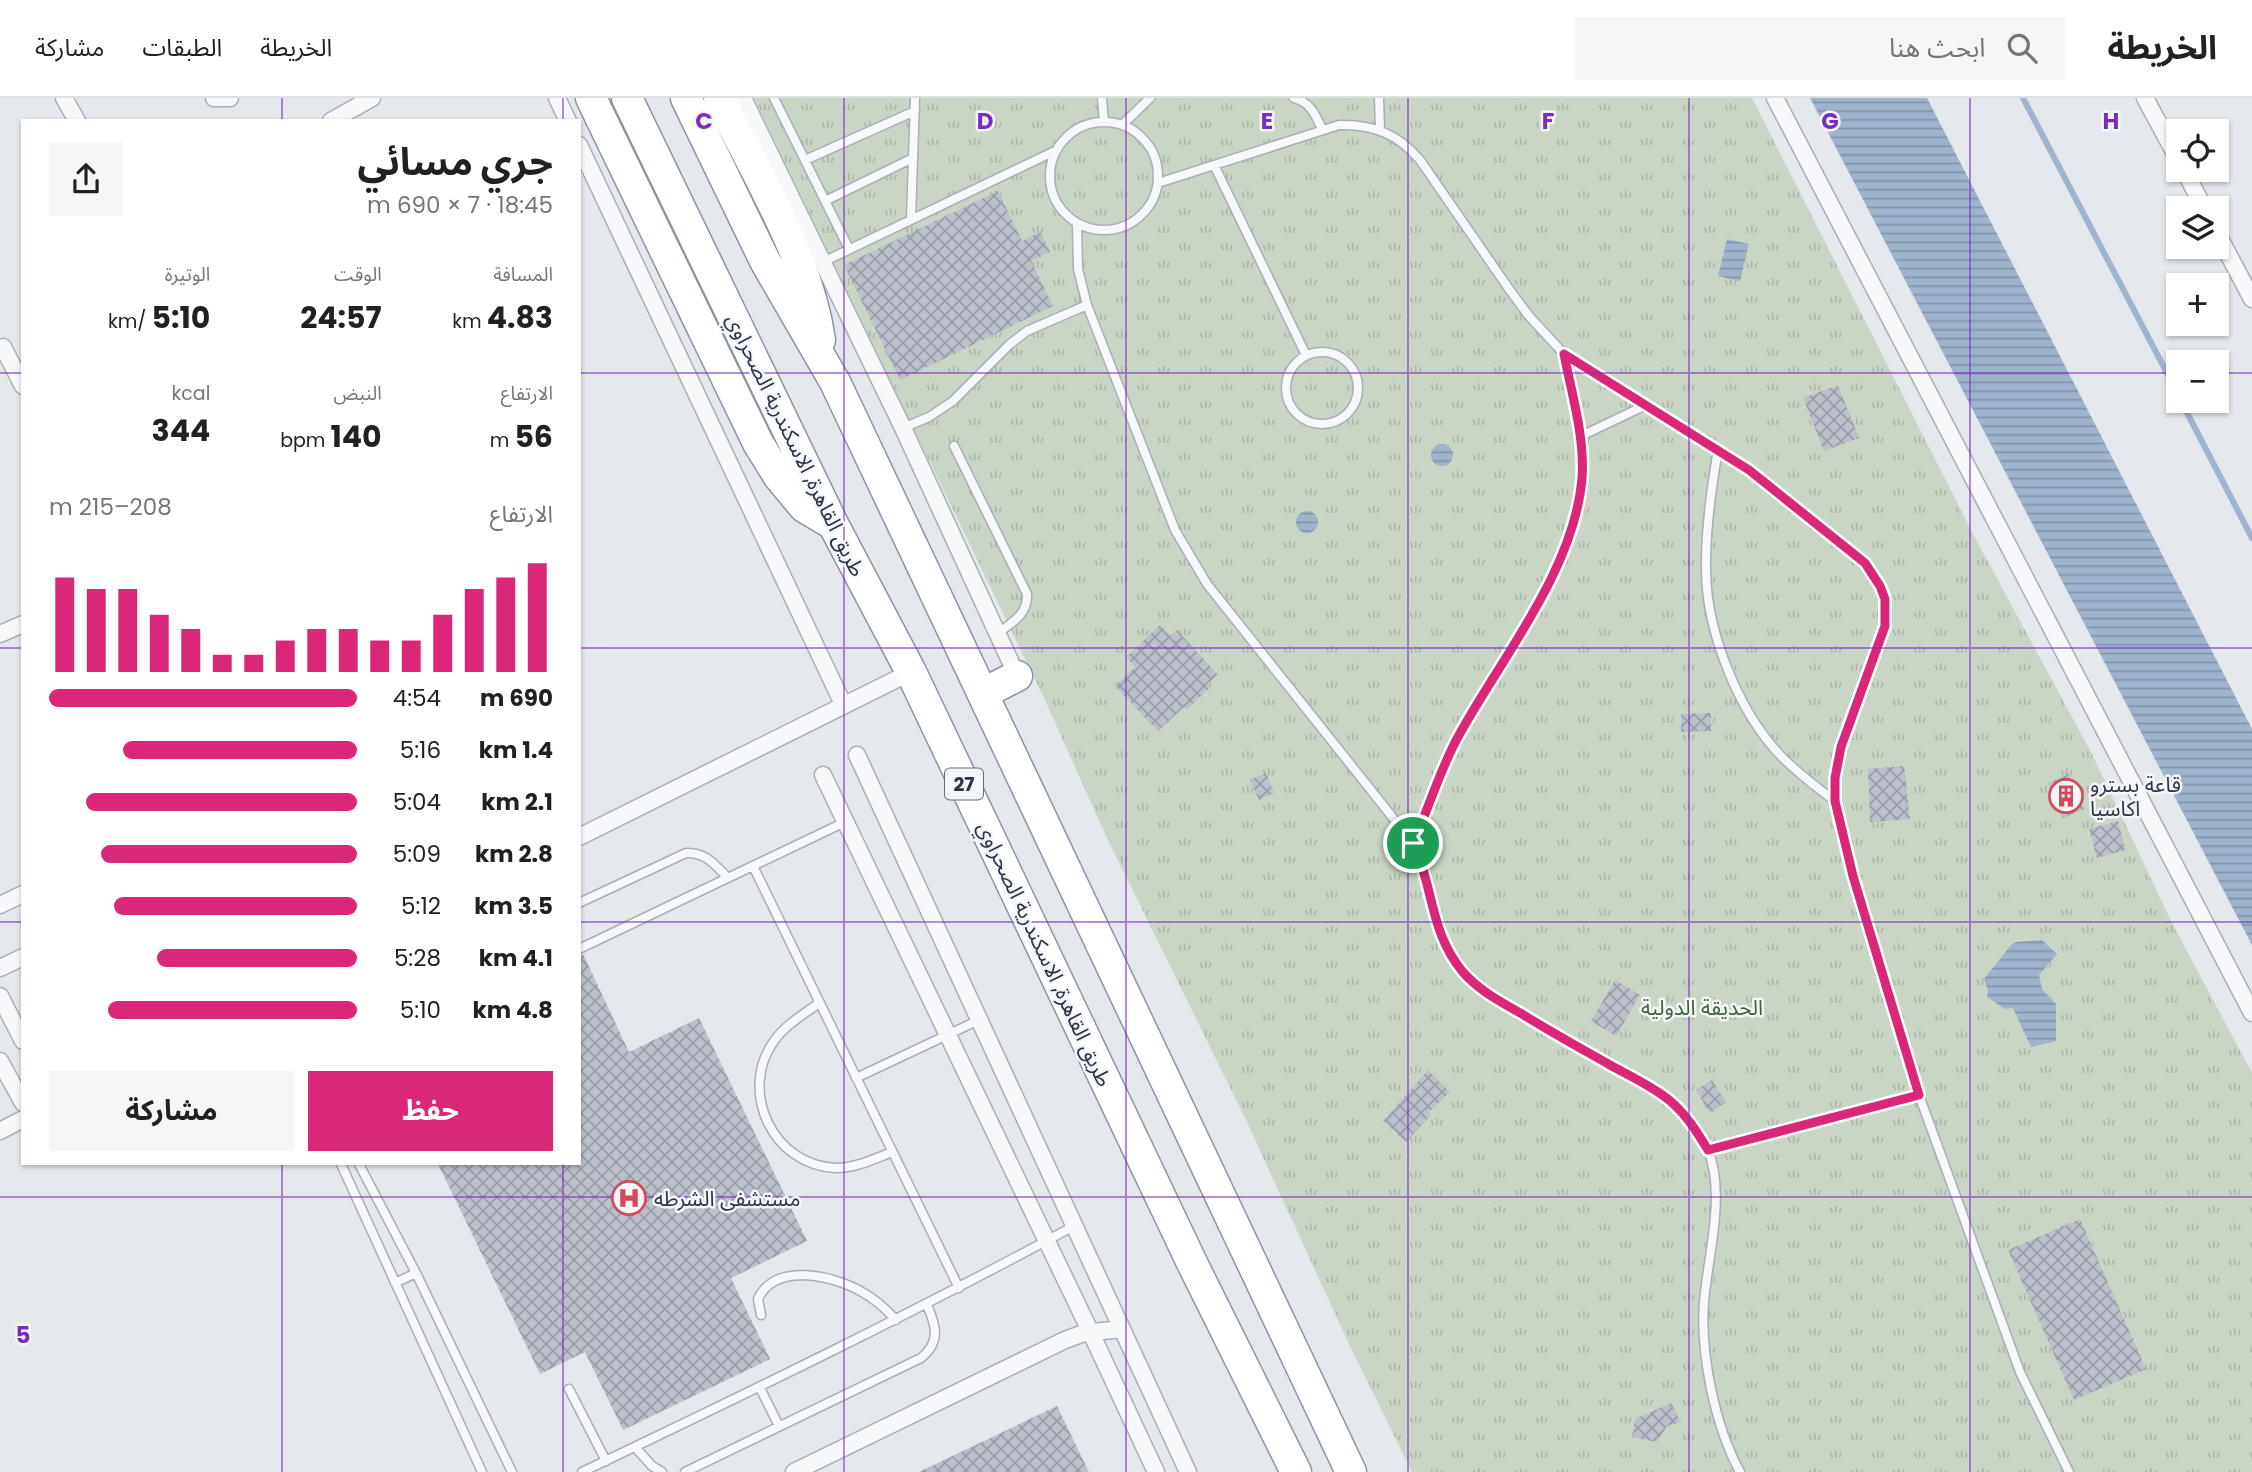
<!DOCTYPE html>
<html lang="ar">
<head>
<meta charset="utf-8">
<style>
  :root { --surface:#fff; --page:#f6f6f6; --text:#202124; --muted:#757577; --line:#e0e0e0; --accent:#db2777 }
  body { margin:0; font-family:Poppins,"Noto Sans Arabic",sans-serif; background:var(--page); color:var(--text); direction:rtl; height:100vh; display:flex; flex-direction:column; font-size:26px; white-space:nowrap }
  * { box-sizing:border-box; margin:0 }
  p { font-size:23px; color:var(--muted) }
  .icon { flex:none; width:38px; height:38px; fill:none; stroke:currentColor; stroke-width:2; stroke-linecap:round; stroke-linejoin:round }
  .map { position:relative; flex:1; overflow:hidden; direction:ltr }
  .details { position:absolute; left:21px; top:21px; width:560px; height:1046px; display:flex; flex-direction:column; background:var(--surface); border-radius:0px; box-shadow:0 2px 5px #0004; direction:rtl }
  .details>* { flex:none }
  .buttons { position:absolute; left:2166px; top:21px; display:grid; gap:14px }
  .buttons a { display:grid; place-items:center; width:63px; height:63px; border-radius:0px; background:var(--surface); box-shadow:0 2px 5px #0004; font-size:35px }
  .pin { position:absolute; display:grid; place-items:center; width:60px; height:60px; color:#fff; margin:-30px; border:4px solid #fff; border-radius:50%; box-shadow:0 2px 7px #0007 }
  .round { display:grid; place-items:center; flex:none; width:74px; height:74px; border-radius:0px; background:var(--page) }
  .overview { display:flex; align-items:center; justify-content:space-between; height:119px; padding:0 28px }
  h1 { font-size:38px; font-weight:700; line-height:52px }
  .metrics { display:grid; grid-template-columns:repeat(3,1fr); gap:10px; height:119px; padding:7px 28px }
  .metrics div { display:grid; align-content:center }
  .metrics b { font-size:30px; font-weight:700 }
  .metrics small { font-size:19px; font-weight:400 }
  .metrics p { font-size:19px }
  .chart { height:196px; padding:14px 28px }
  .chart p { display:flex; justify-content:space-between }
  .chart svg { width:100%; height:126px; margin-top:7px; stroke:var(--accent); stroke-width:6 }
  .primary-button { display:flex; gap:14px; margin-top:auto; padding:14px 28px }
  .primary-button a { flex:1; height:80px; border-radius:0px; background:var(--accent); color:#fff; font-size:28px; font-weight:700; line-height:80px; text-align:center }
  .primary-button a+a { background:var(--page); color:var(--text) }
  ul { padding:0 28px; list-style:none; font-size:23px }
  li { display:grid; grid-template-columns:112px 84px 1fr; align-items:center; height:52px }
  li i { height:18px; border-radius:9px; background:var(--accent) }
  header { display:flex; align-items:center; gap:42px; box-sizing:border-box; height:98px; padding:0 35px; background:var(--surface); border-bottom:2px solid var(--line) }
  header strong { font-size:33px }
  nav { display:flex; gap:38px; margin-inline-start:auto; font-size:24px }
  .search { width:490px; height:63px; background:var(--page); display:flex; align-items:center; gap:18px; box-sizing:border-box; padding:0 24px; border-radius:0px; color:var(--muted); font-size:26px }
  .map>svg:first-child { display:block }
  .park { fill:url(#park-tufts) }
  .water { fill:url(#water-rules) }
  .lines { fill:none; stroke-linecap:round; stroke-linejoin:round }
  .stream { stroke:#9fb4cc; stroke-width:6 }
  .building { fill:url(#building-cross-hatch) }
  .lane-casing { stroke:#a9aeb7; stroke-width:11 }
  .street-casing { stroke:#a9aeb7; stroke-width:19 }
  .highway-casing { stroke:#8b94a3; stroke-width:33 }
  .lane { stroke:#f7f8fa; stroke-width:8 }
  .street { stroke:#f7f8fa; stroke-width:16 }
  .highway { stroke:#fff; stroke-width:30 }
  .route-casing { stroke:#fff; stroke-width:14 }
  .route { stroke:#db2777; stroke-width:9 }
  .grid { fill:none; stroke:#7b2cbf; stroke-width:2; stroke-opacity:0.55 }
  .labels { text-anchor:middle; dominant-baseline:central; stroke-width:5; stroke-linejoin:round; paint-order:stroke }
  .shield { fill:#f4f6f9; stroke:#676e7b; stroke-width:2 }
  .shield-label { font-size:19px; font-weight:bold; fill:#2b3445 }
  .street-label { font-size:21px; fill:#2b3445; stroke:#f4f6f9 }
  .poi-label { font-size:21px; fill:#2b3445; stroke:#f4f6f9; text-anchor:start }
  .park-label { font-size:21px; fill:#3f6138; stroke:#f4f6f9 }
  .grid-label { font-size:23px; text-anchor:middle; font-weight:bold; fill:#7b2cbf; stroke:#f4f6f9; stroke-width:5; stroke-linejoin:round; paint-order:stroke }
</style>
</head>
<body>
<header>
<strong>الخريطة</strong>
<div class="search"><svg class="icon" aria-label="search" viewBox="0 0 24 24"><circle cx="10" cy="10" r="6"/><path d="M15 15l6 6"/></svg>ابحث هنا</div>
<nav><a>الخريطة</a><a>الطبقات</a><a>مشاركة</a></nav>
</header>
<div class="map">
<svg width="2252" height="1374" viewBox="0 0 2252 1374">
  <defs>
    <pattern id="park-tufts" width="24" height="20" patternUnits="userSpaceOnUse" patternTransform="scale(1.75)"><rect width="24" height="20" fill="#c9d6c5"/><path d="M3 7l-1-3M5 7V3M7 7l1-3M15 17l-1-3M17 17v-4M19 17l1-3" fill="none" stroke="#adb8ab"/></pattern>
    <pattern id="water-rules" width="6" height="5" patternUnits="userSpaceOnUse" patternTransform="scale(1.75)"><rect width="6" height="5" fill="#9fb4cc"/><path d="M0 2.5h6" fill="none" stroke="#8293a7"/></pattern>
    <pattern id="building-cross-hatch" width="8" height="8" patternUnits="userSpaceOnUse" patternTransform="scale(1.75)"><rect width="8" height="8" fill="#bbc0ca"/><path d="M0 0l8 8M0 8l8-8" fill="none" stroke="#989da6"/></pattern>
  </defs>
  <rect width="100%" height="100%" fill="#e4e7ec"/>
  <path class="park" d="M754,0H1752L1973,436L2092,656L2172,825L2252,975V1374H1412L1349,1246L1246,1022L1107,740L1044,600Z"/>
  <path class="water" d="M1810,0H1927L2252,631V847Z
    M1727,141L1749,146L1740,183L1718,178Z
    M1431 357a11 11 0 1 1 22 0a11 11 0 1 1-22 0Z
    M1296 424a11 11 0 1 1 22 0a11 11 0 1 1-22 0Z
    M2042,842L2057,856L2039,877L2042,891L2056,906V943L2031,949L2013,910L2005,911L1987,899L1988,892L1984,881L2011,847L2016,844Z"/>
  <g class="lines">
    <path class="stream" d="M2023,0L2179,298
      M2181,303L2252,440"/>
  </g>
  <path class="building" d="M998,93L1022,143L1040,134L1050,154L1031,163L1053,208L900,282L844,167Z
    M1838,287L1859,340L1824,353L1803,300Z
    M1160,527L1171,538L1177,532L1218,577L1207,586L1210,590L1187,611L1184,609L1158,633L1115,588L1135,569L1126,559Z
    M1711,615V633L1681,634V616Z
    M1904,668L1910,721L1870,724L1868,671Z
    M1266,675L1274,695L1259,702L1250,682Z
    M2069,676L2084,711L2063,720L2048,685Z
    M2118,723L2125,752L2097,760L2089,731Z
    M583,856L629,954L699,920L807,1143L731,1180L770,1261L623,1332L585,1254L540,1276L438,1066H579V858Z
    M1615,882L1640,897L1616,938L1591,923Z
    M1428,972L1450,994L1429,1014L1431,1017L1406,1044L1383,1023Z
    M1712,982L1726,1004L1710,1015L1696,992Z
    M2080,1121L2146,1271L2074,1302L2008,1152Z
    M1671,1305L1681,1324L1667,1328L1657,1344L1632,1339L1635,1321Z
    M1057,1308L1089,1374H919Z"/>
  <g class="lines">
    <g class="lane-casing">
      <path id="lane" d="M774,0L849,151
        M1102,0L1104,24
        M1294,0C1311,5 1315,16 1322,31
        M1379,0L1380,31
        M1050 78a54 54 0 1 1 108 0a54 54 0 1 1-108 0Z
        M1122,27L1150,0
        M805,62L915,13
        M1214,67L1306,257
        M1158,85L1339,27C1373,26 1398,36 1420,62L1509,191L1529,218L1564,256L1749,372L1865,465L1880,488L1886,515L1885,528L1845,634L1838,664L1835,703L1842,738L1919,997L2020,1274L2069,1374
        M825,103L913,60
        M911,121L915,0
        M1077,125L1078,171L1087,207L1175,432L1207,486L1413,745C1434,788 1430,839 1466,877C1482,894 1502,904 1522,916C1552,934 1583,952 1614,969C1650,989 1691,1011 1708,1052C1726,1096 1708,1157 1704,1204C1700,1256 1715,1328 1740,1374
        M823,164L1057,52
        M1286 290a36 36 0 1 1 72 0a36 36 0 1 1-72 0Z
        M903,330L929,319L953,303L1010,246L1027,233L1087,207
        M1581,338L1644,308
        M954,348L1027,496C1028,516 1013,524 998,535
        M1718,352C1711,392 1705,433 1706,474C1707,535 1739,615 1782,659C1798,675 1816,689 1835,703
        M1413,745C1429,710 1440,671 1459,637C1502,559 1574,472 1582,381C1585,339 1572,297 1564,256
        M753,768L959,1190
        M579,805L686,755C706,754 715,767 728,780
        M579,851L845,724
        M819,905C803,917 785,927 774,943C738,993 773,1068 836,1070C856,1070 874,1061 892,1054
        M856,980L979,922
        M1708,1052L1919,997
        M341,1066L482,1374
        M359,1066L416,1175L512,1374
        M395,1185L416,1175
        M761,1217L758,1201C775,1163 835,1178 862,1194C875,1201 886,1211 896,1222
        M760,1290L779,1328
        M569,1291L606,1363
        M635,1349L652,1368L662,1374
        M582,1374C748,1295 913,1215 1074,1128
        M685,1374L921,1260C941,1244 936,1227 927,1207"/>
    </g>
    <g class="street-casing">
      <path id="street" d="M64,0L77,23
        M214,0H230
        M557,0L568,23
        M743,0L903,330L1017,578
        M1775,0L2252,915
        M2145,0L2179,63
        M331,23L372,0
        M579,47L843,606
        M2184,72L2204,110
        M2217,135L2252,201
        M0,250L3,249L23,288
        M0,536L23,526
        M857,657L1188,1374
        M823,677L1091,1235L1156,1374
        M579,739L911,574
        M0,807L23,796
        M0,870L23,859
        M0,898L23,943
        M0,963L23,1005
        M0,1033L23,1021
        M794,1374L1065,1242L1084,1235L1122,1231"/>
    </g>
    <g class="highway-casing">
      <path id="highway" d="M591,0L758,345L779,379L804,409L831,425
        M627,0L833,426L911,574L1193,1167L1296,1374
        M686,0L765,163L835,284L1351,1374
        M719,0C756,76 808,158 820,242
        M984,595L1017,578"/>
    </g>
    <use href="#lane" class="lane"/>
    <use href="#street" class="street"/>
    <use href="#highway" class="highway"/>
  </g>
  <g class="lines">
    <g class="route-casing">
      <path id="route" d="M1564,256L1749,372L1865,465L1880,488L1885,501V528L1841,649L1835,680V703L1853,778L1919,997L1708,1052C1697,1034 1686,1016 1669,1002C1652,988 1630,978 1610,967C1580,950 1551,934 1522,916C1501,904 1478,892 1462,873C1429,832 1434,789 1413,745C1429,710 1440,671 1459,637C1502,559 1574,472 1582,381C1585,339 1572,297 1564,256Z"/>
    </g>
    <use href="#route" class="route"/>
  </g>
  <path class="grid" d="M282,0V23M563,0V23M844,0V1374M1126,0V1374M1408,0V1374M1689,0V1374M1970,0V1374M0,275H23M579,275H2179M2217,275H2252M0,550H23M579,550H2252M0,824H23M579,824H2252M282,1066V1374M563,1066V1374M0,1099H2252"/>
  <defs>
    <g id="building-ring" transform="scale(1.75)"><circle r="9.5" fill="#f4f6f9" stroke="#d1495b" stroke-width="1.5"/><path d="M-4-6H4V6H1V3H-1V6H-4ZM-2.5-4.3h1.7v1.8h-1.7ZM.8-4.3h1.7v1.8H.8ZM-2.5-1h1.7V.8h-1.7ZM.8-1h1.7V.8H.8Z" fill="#d1495b"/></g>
    <g id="hospital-ring" transform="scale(1.75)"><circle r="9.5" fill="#f4f6f9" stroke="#d1495b" stroke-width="1.5"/><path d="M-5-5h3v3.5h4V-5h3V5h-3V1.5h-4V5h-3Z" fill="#d1495b"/></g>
  </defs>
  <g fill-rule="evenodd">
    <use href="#building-ring" x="2066" y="698"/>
    <use href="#hospital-ring" x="629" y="1100"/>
  </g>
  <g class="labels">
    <rect class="shield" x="945" y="670.5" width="38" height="31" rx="5"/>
    <g class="shield-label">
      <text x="964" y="686">27</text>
    </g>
    <g class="street-label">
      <text transform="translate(796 347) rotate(64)">طريق القاهرة, الاسكندرية الصحراوي</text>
      <text transform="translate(1045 856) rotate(65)">طريق القاهرة, الاسكندرية الصحراوي</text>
    </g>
    <g class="poi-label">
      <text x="2090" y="686">قاعة بسترو<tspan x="2090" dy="24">اكاسيا</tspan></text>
      <text x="654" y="1100">مستشفى الشرطه</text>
    </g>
    <g class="park-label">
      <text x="1702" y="909">الحديقة الدولية</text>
    </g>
  </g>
  <g class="grid-label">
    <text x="704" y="31">C</text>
    <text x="985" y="31">D</text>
    <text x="1267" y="31">E</text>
    <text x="1548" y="31">F</text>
    <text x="1830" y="31">G</text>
    <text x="2111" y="31">H</text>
    <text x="23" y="1245">5</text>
  </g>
</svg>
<div class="buttons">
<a><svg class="icon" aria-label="locate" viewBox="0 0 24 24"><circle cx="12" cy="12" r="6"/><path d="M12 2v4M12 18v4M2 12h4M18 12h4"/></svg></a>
<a><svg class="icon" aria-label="layers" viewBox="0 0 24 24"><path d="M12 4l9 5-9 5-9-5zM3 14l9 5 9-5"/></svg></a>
<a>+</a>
<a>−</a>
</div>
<div class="pin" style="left:1413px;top:745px;background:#1e9e55"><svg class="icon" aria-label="arrive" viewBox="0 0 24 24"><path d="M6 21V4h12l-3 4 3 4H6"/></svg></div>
<section class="details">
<div class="overview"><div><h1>جري مسائي</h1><p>18:45 · 7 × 690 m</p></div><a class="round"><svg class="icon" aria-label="share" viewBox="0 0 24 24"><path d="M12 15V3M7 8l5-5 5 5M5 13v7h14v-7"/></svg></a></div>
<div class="metrics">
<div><p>المسافة</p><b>4.83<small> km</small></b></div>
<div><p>الوقت</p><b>24:57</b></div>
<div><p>الوتيرة</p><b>5:10<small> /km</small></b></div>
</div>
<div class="metrics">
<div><p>الارتفاع</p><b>56<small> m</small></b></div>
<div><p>النبض</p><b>140<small> bpm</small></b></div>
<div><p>kcal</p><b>344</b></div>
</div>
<div class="chart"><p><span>الارتفاع</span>208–215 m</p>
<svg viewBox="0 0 160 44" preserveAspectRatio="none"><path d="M5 44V11M15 44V15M25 44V15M35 44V24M45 44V29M55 44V38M65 44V38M75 44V33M85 44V29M95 44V29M105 44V33M115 44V33M125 44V24M135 44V15M145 44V11M155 44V6"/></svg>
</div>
<ul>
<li><b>690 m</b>4:54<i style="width:100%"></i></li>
<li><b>1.4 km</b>5:16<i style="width:76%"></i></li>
<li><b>2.1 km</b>5:04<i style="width:88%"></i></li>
<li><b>2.8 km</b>5:09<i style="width:83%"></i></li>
<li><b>3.5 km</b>5:12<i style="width:79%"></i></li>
<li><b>4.1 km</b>5:28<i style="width:65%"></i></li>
<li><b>4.8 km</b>5:10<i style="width:81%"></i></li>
</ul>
<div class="primary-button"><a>حفظ</a><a>مشاركة</a></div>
</section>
</div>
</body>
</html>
